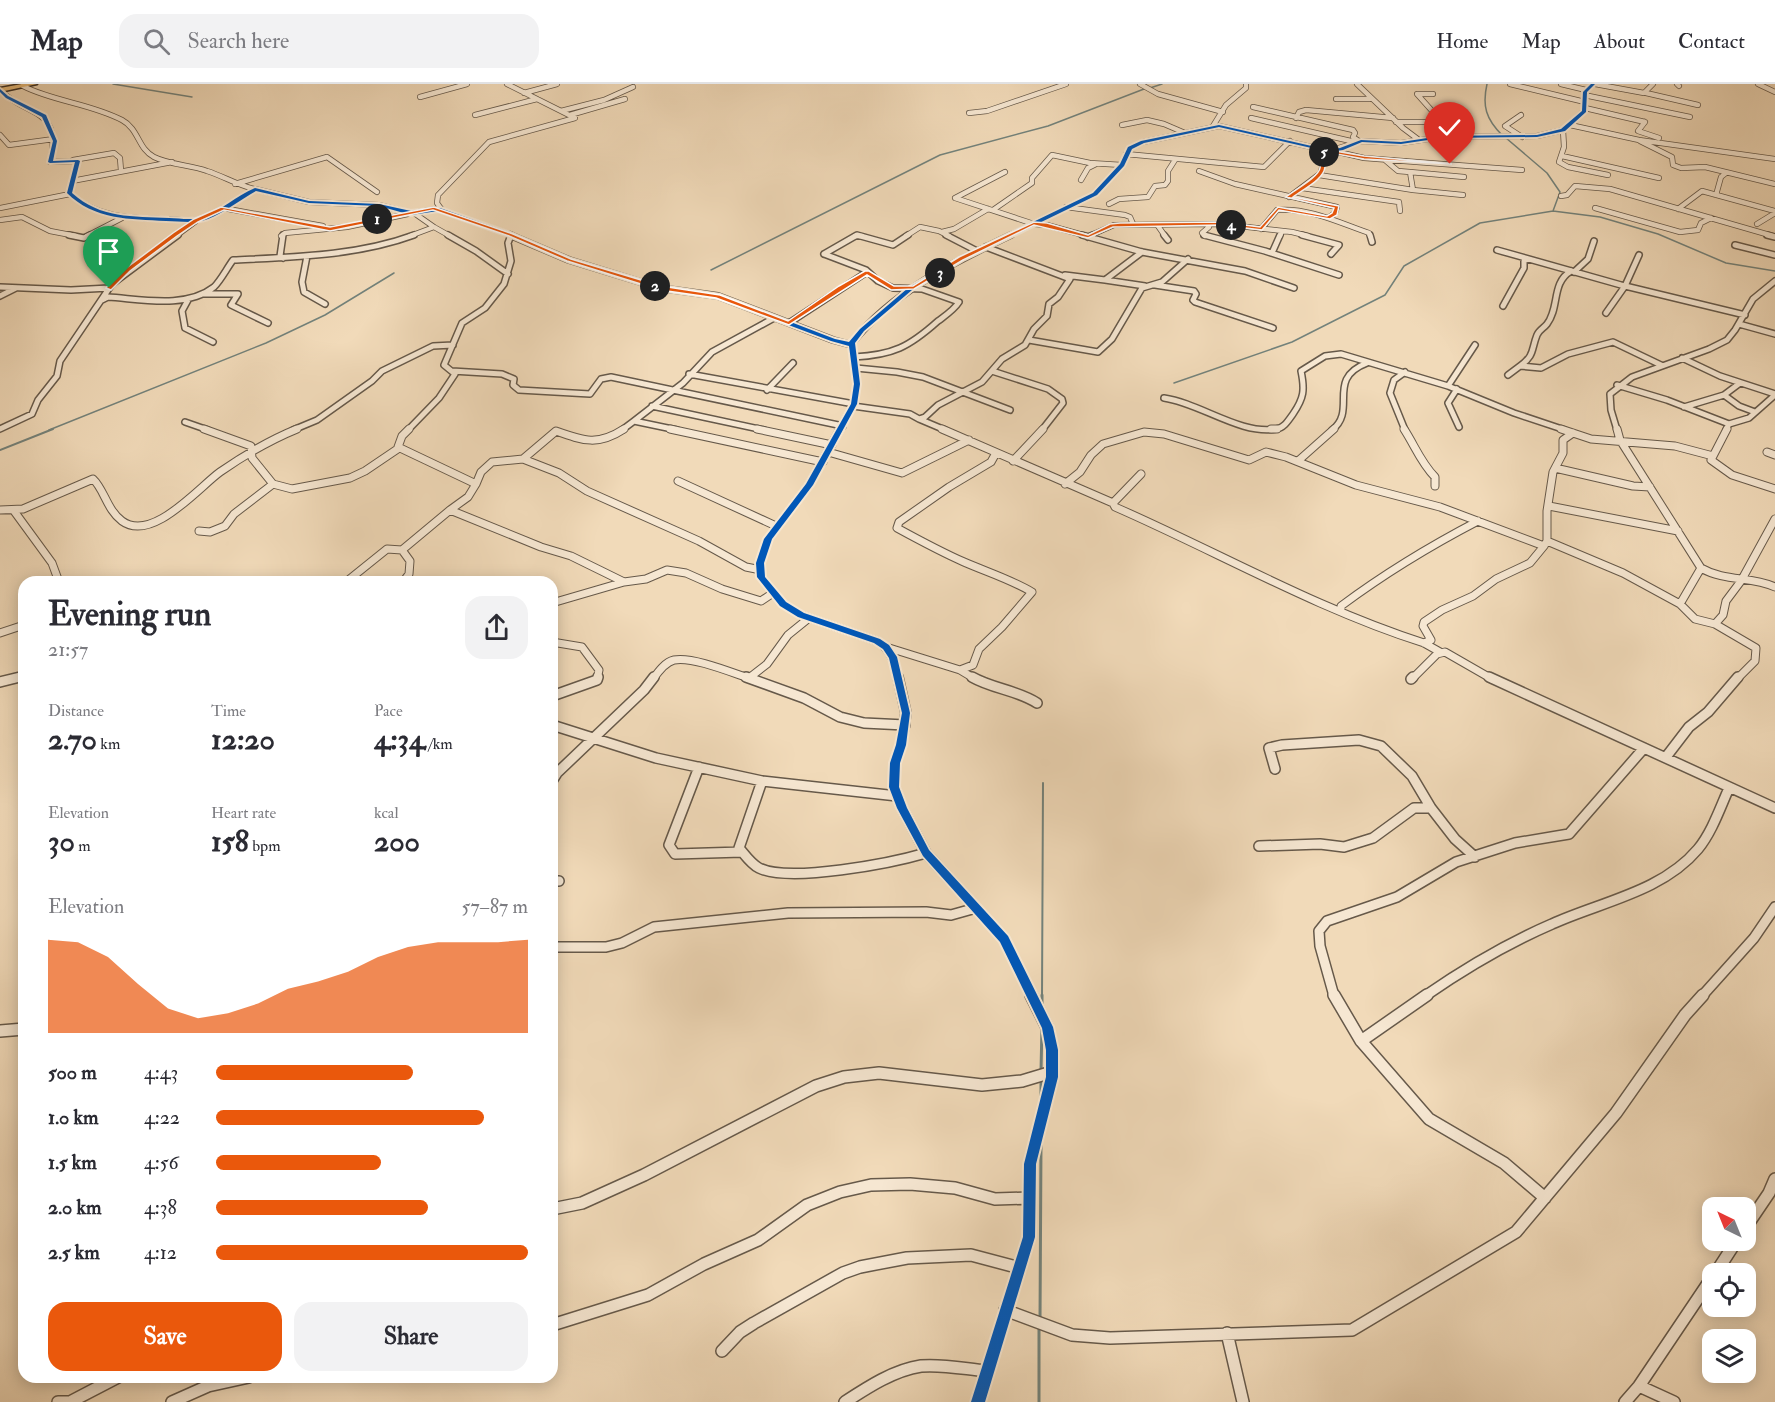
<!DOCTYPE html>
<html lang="en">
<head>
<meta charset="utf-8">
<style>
  :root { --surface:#fff; --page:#f2f2f3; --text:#2b2b33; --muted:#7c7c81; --line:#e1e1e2; --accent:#ea580c }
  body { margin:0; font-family:"IM FELL Double Pica",serif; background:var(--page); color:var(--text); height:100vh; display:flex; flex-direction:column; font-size:22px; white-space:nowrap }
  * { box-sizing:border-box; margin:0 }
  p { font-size:20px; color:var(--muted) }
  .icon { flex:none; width:33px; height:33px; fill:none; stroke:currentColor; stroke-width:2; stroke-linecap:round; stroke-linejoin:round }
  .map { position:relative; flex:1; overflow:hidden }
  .details { position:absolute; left:18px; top:492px; width:540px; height:807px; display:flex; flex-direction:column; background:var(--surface); border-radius:18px; box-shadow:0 3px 15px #0003 }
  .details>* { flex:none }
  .needle { width:39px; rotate:317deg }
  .buttons { position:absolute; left:1702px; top:1113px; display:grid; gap:12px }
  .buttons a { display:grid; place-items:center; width:54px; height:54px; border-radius:12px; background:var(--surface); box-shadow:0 3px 15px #0003; font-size:30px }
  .pin { position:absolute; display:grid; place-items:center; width:51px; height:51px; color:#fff; margin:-62px -26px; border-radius:50% 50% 50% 0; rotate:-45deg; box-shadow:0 0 6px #0007 }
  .pin .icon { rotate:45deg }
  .km { position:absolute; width:30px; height:30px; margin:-15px; border-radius:50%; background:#222; color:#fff; font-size:16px; line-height:30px; text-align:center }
  .round { display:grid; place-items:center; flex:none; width:63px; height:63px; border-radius:18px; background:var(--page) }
  .headline { display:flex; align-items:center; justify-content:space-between; height:102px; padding:0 30px }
  h1 { font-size:33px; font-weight:700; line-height:45px }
  .figures { display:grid; grid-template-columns:repeat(3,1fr); gap:9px; height:102px; padding:6px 30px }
  .figures div { display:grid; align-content:center }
  .figures b { font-size:30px; font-weight:700 }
  .figures small { font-size:16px; font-weight:400 }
  .figures p { font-size:16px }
  .chart { height:168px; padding:12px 30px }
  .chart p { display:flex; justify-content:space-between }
  .chart svg { width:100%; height:108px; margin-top:6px; fill:var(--accent); opacity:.7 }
  .button { display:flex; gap:12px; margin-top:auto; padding:12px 30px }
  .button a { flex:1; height:69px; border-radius:18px; background:var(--accent); color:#fff; font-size:24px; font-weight:700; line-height:69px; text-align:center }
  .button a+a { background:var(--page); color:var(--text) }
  ul { padding:0 30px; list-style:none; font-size:20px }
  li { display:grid; grid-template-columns:96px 72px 1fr; align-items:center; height:45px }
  li i { height:15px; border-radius:8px; background:var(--accent) }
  header { display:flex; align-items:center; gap:36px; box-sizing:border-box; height:84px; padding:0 30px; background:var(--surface); border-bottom:2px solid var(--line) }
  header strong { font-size:28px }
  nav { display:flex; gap:33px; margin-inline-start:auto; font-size:21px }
  .search { width:420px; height:54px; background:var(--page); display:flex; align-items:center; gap:15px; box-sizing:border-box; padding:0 21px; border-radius:18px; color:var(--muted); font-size:22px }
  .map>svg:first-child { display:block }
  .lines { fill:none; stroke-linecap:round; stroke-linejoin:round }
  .stream-far2 { stroke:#73827b; stroke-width:1.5 }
  .stream-far1 { stroke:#73827b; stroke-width:2 }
  .stream { stroke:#73827b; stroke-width:3 }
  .minor-far4-casing { stroke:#66594a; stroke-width:6 }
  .minor-far3-casing { stroke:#66594a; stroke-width:8 }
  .minor-far2-casing { stroke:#66594a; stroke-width:9 }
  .minor-far1-casing { stroke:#66594a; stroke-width:12 }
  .minor-casing { stroke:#66594a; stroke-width:14 }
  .trunk-casing { stroke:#382e25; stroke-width:3 }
  .minor-far4 { stroke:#f6e7d2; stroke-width:4.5 }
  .minor-far3 { stroke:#f6e7d2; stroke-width:5 }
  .minor-far2 { stroke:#f6e7d2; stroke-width:7 }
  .minor-far1 { stroke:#f6e7d2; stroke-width:9 }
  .minor { stroke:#f6e7d2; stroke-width:11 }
  .trunk { fill:#e8bd7c; fill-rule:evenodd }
  .cycleway-casing { stroke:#f6e7d2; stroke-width:4 }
  .cycleway { fill:#0057b8; fill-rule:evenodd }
  .route { fill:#ea580c; stroke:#fff; stroke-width:1.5 }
</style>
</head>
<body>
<header>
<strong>Map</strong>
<div class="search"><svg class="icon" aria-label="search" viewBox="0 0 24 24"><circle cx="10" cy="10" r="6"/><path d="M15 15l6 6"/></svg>Search here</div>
<nav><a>Home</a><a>Map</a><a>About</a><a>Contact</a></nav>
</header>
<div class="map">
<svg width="1775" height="1318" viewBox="0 0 1775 1318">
  <rect width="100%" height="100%" fill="#f1dab9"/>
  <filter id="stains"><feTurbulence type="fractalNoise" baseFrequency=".00333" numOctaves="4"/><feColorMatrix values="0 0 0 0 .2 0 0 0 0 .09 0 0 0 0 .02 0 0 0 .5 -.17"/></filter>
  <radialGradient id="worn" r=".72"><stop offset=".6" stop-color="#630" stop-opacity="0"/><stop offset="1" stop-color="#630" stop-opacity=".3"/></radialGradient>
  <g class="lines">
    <path class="stream-far2" d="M113,0L192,13
      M1487,0C1482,22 1486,35 1502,51
      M1150,4L1162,0
      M1553,127L1600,133L1658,150L1726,179L1775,187
      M711,186L940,71L1048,42L1144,5
      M1174,299L1292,258L1385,211L1404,182L1480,139L1553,127L1560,108L1547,89L1506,54
      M49,346L266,259L325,231L394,189"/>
    <path class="stream-far1" d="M0,366L53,345
      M1042,912L1043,699"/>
    <path class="stream" d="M1042,921V911
      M1041,987L1042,942
      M1041,996V1014
      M1040,1236L1041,1059
      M1039,1245V1318"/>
    <g class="minor-far4-casing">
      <path id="minor-far4" d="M1140,0L1158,10L1223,28
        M1357,0L1403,44L1419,56
        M1510,0L1585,18
        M1561,0L1586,6
        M1595,0L1644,9L1653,0
        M1677,0L1679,2
        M1758,0L1775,8
        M23,2C55,18 89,19 122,36C139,45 138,65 154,73C170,81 191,81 207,87C223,92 237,101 254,105
        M0,6C28,34 63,23 50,78L78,77L69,109C97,134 130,134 165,135C178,135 190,138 202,135C222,129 238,115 255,105L309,118L379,121L411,129L438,125L514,152
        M524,9L557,0
        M1646,9L1698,21
        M1433,10H1417L1442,38L1461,54
        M1584,11L1690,33
        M420,13L467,0
        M1336,15H1370
        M1253,23L1353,46L1355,49L1353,53L1359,57
        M1585,24L1645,38
        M561,27L604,16L633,3
        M969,29L987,27L1066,0
        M475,31L537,15
        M570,31L625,15
        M1521,31L1505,42L1522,53
        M1251,34L1355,58
        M1296,34L1299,28L1306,26L1393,34
        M1396,38H1442
        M1645,38L1638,47L1659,54
        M1122,41L1147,36L1164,40L1185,49
        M1570,41L1639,56L1775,75
        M1213,42L1226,21L1246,4V1
        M1563,46L1564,63L1559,78L1568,83L1608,91
        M0,51L9,61L54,55
        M1640,57L1672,73L1673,81L1681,84L1705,83L1775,100
        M1334,67L1364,74L1522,86
        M1126,70L1264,83L1290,57
        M1562,72L1659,94
        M73,76L114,69L120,74L121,87
        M1385,76L1398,87L1410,88L1413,106L1463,111
        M1199,87L1235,100L1337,123L1335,129L1328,134
        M1005,88L955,114L1034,140L1047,141L1087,152
        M1410,88L1464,93
        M1319,91L1413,106
        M1081,96L1088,84L1096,80
        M72,97L172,78
        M235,100L327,73L377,108
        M1302,104L1399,118L1400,127
        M1716,111L1721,93L1726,89
        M1561,112L1567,111L1575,102L1610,105L1773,152
        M1289,113L1321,89L1325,66
        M1109,120L1119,115L1148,113L1155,102L1165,101L1168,97V87L1175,76
        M1066,123L1125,131L1130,133L1133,140
        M0,124L70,110
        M223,124L323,142
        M1595,124L1680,148L1698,146L1701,139L1711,134
        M1678,125L1702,107L1775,127
        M442,126L437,119L438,111L489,58L575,34L507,0
        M993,126L1032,99V94L1052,71L1090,79L1122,81
        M0,136L22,133L50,147L76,152
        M1757,140L1775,129
        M1158,142L1165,152
        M434,143L450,152
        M1261,145L1277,126C1308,123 1340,139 1369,149L1370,152
        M942,148L954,145L988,125
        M87,152L122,134
        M176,152L196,137
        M281,152L285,149L347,143L408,130
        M410,152L434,143L414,129
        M855,152H862
        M906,152L920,143L939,147L949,152
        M1008,152L1095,110L1122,81L1130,64L1143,58L1219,42L1329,67L1361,57L1401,59L1441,53L1537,52L1563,46L1584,27L1585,8L1593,0
        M1089,152L1114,141L1221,140L1292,148L1308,152
        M1205,152L1202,149L1209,143V140
        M1280,152L1282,147"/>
    </g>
    <g class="minor-far3-casing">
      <path id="minor-far3" d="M69,151L84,154L90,151
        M283,151L280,172L283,174
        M448,151L476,167L508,190
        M510,151L569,176L660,204L718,212L833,256L852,261
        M946,151L977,167
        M1082,151L1142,168L1245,187L1294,204
        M1164,151L1168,156
        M1204,151L1265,167L1339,191
        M1302,151L1339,161L1331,170
        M1370,151L1372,158
        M1767,151L1775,153
        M1088,153L1093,151
        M1735,161L1775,171
        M1497,166L1621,201L1745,231
        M1142,168L1105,196L1145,202
        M1272,169L1280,151
        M824,170L866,186L878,197L893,204L922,205L959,218C954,226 946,231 938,237C909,263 893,271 854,273
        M824,170L857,151L893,161L908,151
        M307,172L302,198L304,208L325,220
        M1574,188L1588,175L1594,157
        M1065,191L1105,196
        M1155,201L1194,207L1196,210L1193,216L1195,218L1273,244
        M0,203L71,206L109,204
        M204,210H238L231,221L268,239
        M0,212L16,204
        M102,216L108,213C141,215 186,225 214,203C221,196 227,184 233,176C293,173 357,172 414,151
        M188,216L182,227L185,244L213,258
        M1503,222L1524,184V177L1528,175
        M1606,229L1625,202L1639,171
        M789,239L867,188
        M1739,240L1775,250
        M1029,256L1098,268L1112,255L1142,204L1162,198L1188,175
        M1682,274L1720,292L1775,310
        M1520,282C1535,271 1531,266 1537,251C1539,246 1544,244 1547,240C1560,223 1551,199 1571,187
        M856,284L897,288L923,293L1010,326
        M452,287L502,290L514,295L513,301L519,306L590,310L601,295L611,293L843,342
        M992,287L1048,305L1062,315L1063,319L1042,346
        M1405,288L1394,296L1390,309L1405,346
        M689,290L854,320
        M1508,291L1520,282L1541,284L1568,270L1613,258L1661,281
        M1617,301L1667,316L1729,340
        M1448,302L1475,261
        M1457,305L1448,319L1459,343
        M767,306L793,279
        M1724,311L1739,322L1755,328
        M1164,314C1200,319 1240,351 1276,345C1284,344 1288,337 1293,330C1304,314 1305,306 1301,287L1325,272L1341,270L1448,302L1514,329L1565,346
        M652,322L764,346
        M853,322L910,330L919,335L925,333L938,321L982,298L1002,275L1025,261L1034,245L1047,232L1049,220L1058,213L1070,195L986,163
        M1684,323L1724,311L1740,299
        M919,335L945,346
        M185,338L208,346
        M0,345L32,330L38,316L57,292L60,277L112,200L178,151
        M293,346L317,336L372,297L382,287L433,262L453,261
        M408,346L439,314L455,290L444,281L462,239L485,224L504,200L511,177L508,159L511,151
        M622,346L634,337
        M677,346L634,337L683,299L712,268L774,234
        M839,346L854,320L857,300L852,259C892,208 954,178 1011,151
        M1332,346C1358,326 1325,295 1367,279
        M1617,346L1611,326L1610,310L1632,293L1709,265L1727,256L1735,246L1753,215L1775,197
        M1726,346L1729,340L1749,334L1775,311"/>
    </g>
    <g class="minor-far2-casing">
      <path id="minor-far2" d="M409,345L402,352L398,363L476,400L468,413L450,426L541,463L571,472L624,498L646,495L667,486L686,489L722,505L761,517L773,509
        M670,345L823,378
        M757,345L832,361
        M840,345L809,401L768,455L760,479L761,493L783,520L801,531L877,557C892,567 894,578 898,595
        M942,345L1113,419L1141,390
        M1271,345H1277
        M1404,345C1415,362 1421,379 1435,393V402
        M1561,345L1591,355L1675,362L1713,372
        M1617,345L1620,356L1701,484C1725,498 1751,492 1775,503
        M1727,345L1711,376L1732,391L1775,405
        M828,368L902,389L969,356
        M1767,368L1775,371
        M523,375L556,347C584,357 598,362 624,345
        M1013,377L1043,345
        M1298,377L1334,345
        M1555,384L1633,402L1650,403
        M678,397L776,442
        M273,400L292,405L350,394L365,387L399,364
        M476,400L481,388L492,378L523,375L559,389L587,407L699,457L746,483L761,486
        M1065,400L1080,388L1091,371L1103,360L1144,348L1164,350L1249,376L1266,368L1286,373L1356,401L1440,423L1544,462L1547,457V427L1553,388L1563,369V356L1573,349
        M1113,419L1115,423C1218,468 1317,525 1424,559L1440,568
        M1549,422L1678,447
        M0,426L23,425L93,395C104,405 107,426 122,437C152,459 198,404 220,388C243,372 270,356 297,345
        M14,427L52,479L59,498
        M199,447L210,448L225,442L234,430L273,400L252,374L251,362L204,345
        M1547,457L1623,489L1680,520L1701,484
        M346,498L387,465L402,466
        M403,498L409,490L410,477L402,466L450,426
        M552,519L624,498
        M1680,520L1695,535L1715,540L1723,531L1726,517L1741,497L1775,435
        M1341,526V522C1384,490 1430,462 1478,437
        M1715,540L1756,564L1755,577L1737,595
        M0,549L24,541
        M552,558L582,563L599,586L597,595
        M1424,559L1431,556L1423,542L1424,538L1442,526L1473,512L1496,495L1530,479L1544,462
        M886,563L960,586L975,595
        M960,586L973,581L979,565L1002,543L1032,508C1010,495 987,488 964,478C941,468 919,456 897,444L899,438L949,403L991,378L996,369
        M749,594L767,580L788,551L809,534
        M14,595L24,592
        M653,595C658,588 665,578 674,576C692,572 733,589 751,595
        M1412,595L1437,570L1445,568L1492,595"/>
    </g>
    <g class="minor-far1-casing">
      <path id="minor-far1" d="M746,593L804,614L840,633L864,639L905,641
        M898,593L906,629L901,661L895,679L894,703L902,724L926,769L1004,855L1032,912
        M972,593C993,605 1017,606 1037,619
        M1489,593L1775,724
        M1411,595L1413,593
        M0,598L20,593
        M552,612L597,596L598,593
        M552,641L656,674L762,697L897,712
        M1666,673L1689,643L1708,628L1738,593
        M699,683L669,761L675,770L742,768
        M1275,685L1269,664L1282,661L1359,656L1381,662L1412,692L1431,724L1455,755L1475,773
        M552,697L557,689L644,606L654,593
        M762,697L739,764C745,771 751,780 759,784C790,799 892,779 926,769
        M1259,762L1320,760L1344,763L1373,754L1414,724H1431
        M552,797H559
        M552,863H606L622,859L654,843L788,829L926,828L951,831L976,824
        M1334,912L1320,862L1319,847L1327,837L1397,813L1456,778L1515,759L1569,750L1644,664
        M1425,912C1464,885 1508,859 1552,840C1600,818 1662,808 1698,765C1712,748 1720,724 1729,704
        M1702,912L1754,854L1775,823"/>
    </g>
    <g class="minor-casing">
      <path id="minor" d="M1334,911L1361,957L1429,1035L1504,1079L1545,1114
        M0,947L24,945
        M1361,957L1427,911
        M552,1125L582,1119L644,1091L816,1002L844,993L879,989L982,1001L1022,997L1052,988
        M1746,1143L1769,1109L1775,1095
        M1715,1190L1737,1156
        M1005,1226L1072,1251L1110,1254L1352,1246L1516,1148L1616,1029L1685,931L1703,911
        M552,1241L648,1211L704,1180L758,1156L807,1121L840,1108L871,1101L910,1100L955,1104L995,1115L1029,1114
        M1227,1249L1243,1318
        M722,1267L740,1248L754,1239L843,1189L860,1183L907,1174L971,1171L1020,1184
        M1639,1302L1674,1318
        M72,1317L118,1293
        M58,1318H77
        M172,1318L208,1302L249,1293
        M845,1318C868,1303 894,1286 921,1282C943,1280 965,1285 987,1287
        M978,1318L1029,1153L1030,1080L1052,993V966L1047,943L1031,911
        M1625,1318L1639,1302L1713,1192"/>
    </g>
    <g class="trunk-casing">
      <path id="trunk" d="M22,0H37L0,8V4Z"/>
    </g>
    <use href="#minor-far4" class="minor-far4"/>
    <use href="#minor-far3" class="minor-far3"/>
    <use href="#minor-far2" class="minor-far2"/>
    <use href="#minor-far1" class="minor-far1"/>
    <use href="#minor" class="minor"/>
    <use href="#trunk" class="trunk"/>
    <g class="cycleway-casing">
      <path id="cycleway" d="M1591,0H1595L1587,8L1586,28L1565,47L1537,53L1441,54L1401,60L1362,58L1343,66L1329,68L1219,43L1144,59L1132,65L1124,82L1097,111L963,176L912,206L864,247L855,259L860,300L857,320L813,401L772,455L764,479L765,493L786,518L804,529L880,555L889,561L897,573L910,629L906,661L900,679L899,703L907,724L929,766L1008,852L1053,943L1058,966V993L1036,1080L1035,1153L985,1318H971L1023,1153L1024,1080L1046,993V966L1042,944L1000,858L923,772L897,724L889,703L890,679L896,661L902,629L889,574L883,565L874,559L798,533L780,522L757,493L756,479L764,455L806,400L851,320L854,300L849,262L831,257L717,214L660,206L567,177L509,152L438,127L411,131L379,122L309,119L256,107C240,116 225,128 208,135C194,140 181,137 166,137C130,135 94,136 67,109L75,78L50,79L48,78L53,57L42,33L6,14L0,8V5L8,12L46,31L57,57L53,77L78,76L80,77L72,109C101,135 132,132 169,134C180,134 191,137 202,133C221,127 236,112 255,104L309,117L379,120L411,127L440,124L513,150L571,175L661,202L720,211L835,255L849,258L860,245L908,204L959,174L1093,109L1120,80L1128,63L1141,57L1219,41L1329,66L1340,64L1361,56L1401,58L1441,52L1537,51L1561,45L1582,27L1583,8Z"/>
    </g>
    <use href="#cycleway" class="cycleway"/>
  </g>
  <path class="route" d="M1323,65L1364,72L1452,80L1364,75L1326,68C1323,75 1327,80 1324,87C1319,98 1302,106 1293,113L1339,122L1337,131L1330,135L1279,126L1262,146L1221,141L1120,143H1113L1088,154L1034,141L963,176L914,205L891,206L867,191L789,241L716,214L660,206L567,177L509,152L433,126L330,147L224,126L198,138L177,152L130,187L111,206L106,204L125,185L173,149L194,135L221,123L330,143L434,123L513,150L571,175L661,202L720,211L788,237L839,202L865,187H869L894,202H913L959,173L1034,138L1047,139L1088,151L1110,140L1120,139L1221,138L1260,143L1278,123L1327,132L1332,129L1334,124L1286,113C1293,107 1319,93 1320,84C1322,75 1318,75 1323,65Z"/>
  <rect width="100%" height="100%" filter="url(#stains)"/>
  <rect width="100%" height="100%" fill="url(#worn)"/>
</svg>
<div class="buttons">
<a><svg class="needle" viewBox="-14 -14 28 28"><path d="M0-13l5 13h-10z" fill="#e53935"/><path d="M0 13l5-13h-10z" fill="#7c7c81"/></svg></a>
<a><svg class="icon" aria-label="locate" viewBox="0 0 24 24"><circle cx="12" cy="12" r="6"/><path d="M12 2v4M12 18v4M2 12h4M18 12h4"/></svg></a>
<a><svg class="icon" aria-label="layers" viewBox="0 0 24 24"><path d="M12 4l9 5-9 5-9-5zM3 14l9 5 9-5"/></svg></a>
</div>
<div class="pin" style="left:109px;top:204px;background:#1e9e55"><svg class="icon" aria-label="arrive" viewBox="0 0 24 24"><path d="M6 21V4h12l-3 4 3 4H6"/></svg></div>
<div class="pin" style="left:1450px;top:80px;background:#d93025"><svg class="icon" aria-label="check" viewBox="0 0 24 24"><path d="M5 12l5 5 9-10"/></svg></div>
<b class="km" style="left:377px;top:135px">1</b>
<b class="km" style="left:655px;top:202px">2</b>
<b class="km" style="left:940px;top:189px">3</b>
<b class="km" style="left:1231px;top:141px">4</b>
<b class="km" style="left:1324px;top:68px">5</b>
<section class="details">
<div class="headline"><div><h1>Evening run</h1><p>21:57</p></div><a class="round"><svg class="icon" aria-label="share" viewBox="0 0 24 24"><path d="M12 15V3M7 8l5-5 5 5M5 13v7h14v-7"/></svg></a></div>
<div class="figures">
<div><p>Distance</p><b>2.70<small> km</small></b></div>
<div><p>Time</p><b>12:20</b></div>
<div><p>Pace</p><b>4:34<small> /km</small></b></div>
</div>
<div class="figures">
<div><p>Elevation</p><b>30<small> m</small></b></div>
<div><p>Heart rate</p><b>158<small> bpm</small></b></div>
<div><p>kcal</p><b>200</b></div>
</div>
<div class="chart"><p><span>Elevation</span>57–87 m</p>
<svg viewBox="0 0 160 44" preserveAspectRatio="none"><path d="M0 44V6L10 7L20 13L30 24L40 34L50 38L60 36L70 32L80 26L90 23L100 19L110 13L120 9L130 7L140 7L150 7L160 6V44z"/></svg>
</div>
<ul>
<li><b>500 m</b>4:43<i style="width:63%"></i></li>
<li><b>1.0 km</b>4:22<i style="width:86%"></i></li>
<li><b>1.5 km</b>4:56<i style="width:53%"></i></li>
<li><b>2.0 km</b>4:38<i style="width:68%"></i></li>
<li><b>2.5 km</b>4:12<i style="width:100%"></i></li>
</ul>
<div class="button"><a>Save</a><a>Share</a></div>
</section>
</div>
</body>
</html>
